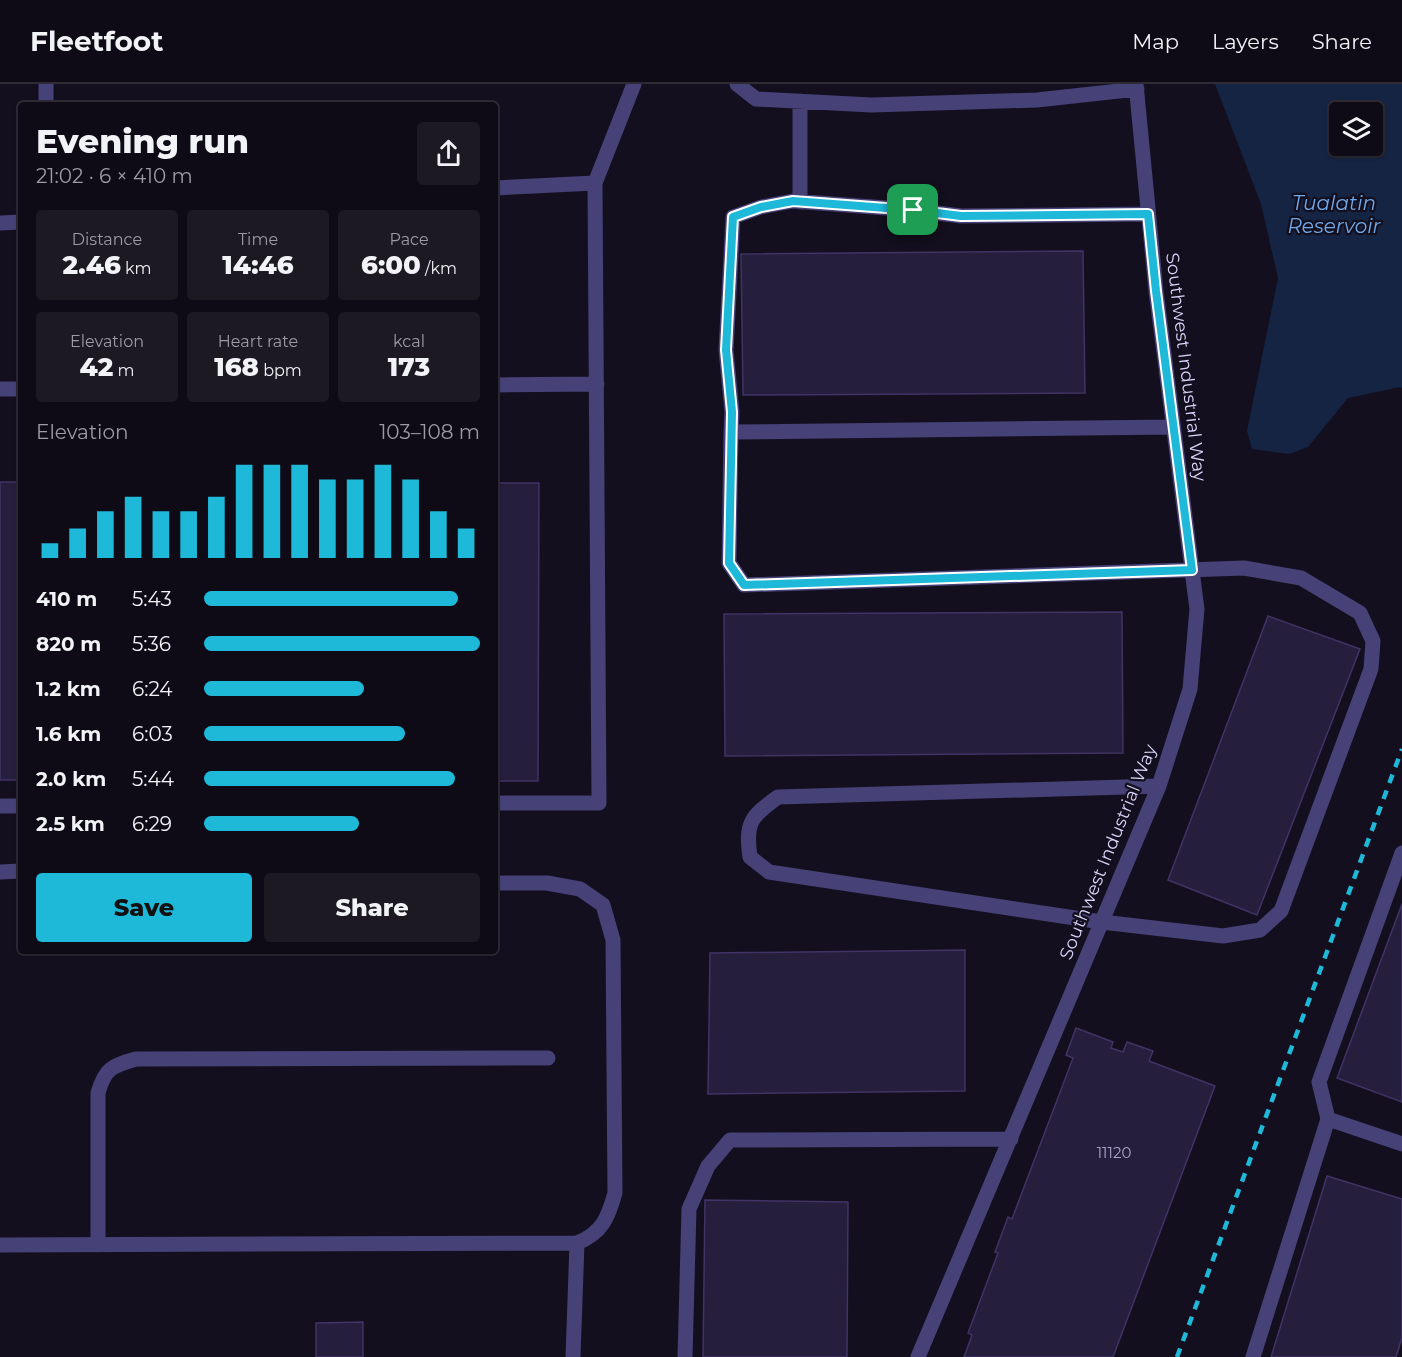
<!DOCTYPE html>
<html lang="en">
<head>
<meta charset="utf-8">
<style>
  :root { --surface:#0e0b16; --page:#1c1923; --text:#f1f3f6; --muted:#9b9ba1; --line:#2e2b35; --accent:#1eb9d9 }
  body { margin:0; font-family:Montserrat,sans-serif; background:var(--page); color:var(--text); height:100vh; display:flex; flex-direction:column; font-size:22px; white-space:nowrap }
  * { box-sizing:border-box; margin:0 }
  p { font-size:20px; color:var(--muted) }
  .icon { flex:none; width:33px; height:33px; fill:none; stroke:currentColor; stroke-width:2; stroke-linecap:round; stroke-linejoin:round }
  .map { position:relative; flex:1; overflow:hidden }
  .drawer { position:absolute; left:18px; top:18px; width:480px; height:852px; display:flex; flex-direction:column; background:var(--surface); border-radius:6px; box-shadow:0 2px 4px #0004,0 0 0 2px var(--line) }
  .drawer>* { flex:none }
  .controls { position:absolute; left:1329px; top:18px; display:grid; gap:12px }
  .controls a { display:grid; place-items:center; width:54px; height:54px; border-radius:6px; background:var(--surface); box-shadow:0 2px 4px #0004,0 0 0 2px var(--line); font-size:30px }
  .pin { position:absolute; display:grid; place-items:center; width:51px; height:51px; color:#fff; margin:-26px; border-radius:12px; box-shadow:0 3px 9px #0006 }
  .round { display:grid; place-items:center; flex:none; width:63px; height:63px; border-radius:6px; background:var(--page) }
  .overview { display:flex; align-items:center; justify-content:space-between; height:102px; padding:0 18px }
  h1 { font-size:33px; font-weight:800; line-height:45px }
  .stats { display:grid; grid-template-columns:repeat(3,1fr); gap:9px; height:102px; padding:6px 18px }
  .stats div { display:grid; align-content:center; border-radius:6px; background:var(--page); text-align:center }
  .stats b { font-size:26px; font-weight:800 }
  .stats small { font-size:16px; font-weight:400 }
  .stats p { font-size:16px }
  .chart { height:168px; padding:12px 18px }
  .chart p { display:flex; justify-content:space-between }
  .chart svg { width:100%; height:108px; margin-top:6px; stroke:var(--accent); stroke-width:6 }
  .action { display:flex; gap:12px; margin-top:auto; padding:12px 18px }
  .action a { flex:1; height:69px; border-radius:6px; background:var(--accent); color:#111; font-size:24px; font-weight:800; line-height:69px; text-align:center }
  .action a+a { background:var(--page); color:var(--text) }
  ul { padding:0 18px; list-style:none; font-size:20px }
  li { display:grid; grid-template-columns:96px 72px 1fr; align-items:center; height:45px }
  li i { height:15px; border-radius:8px; background:var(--accent) }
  header { display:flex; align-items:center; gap:36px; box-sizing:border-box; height:84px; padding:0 30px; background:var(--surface); border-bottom:2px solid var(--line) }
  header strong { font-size:28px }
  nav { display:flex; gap:33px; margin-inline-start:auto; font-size:21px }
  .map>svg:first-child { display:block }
  .water { fill:#152442; fill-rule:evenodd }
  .building { fill:#261e3d; stroke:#413365; stroke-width:1.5 }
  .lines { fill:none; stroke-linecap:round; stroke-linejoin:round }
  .service { stroke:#464177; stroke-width:15 }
  .minor { stroke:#464177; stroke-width:15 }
  .rail { stroke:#1eb9d9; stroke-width:4.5; stroke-dasharray:9 8; stroke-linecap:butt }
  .route-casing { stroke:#fff; stroke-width:12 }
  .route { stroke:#1eb9d9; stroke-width:8 }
  .labels { text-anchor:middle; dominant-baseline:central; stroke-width:4.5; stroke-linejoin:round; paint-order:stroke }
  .number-label { font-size:15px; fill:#ada6ca }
  .street-label { font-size:18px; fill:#dad3f9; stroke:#130f1e }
  .water-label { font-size:20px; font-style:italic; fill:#6fa9eb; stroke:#130f1e }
</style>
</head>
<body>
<header>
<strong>Fleetfoot</strong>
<nav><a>Map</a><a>Layers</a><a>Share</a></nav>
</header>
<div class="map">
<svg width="1402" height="1273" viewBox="0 0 1402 1273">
  <rect width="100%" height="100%" fill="#130f1e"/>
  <path class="water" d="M1215,0H1402V304L1400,303L1348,314L1308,363L1289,370L1252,365L1247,347L1278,194L1261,120ZM1340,28H1372V62H1340Z"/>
  <path class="building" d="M1083,167L1085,309L743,311L741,170Z
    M0,398H21V696H0Z
    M495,399H539L538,697H495Z
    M1122,528L1123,669L725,672L724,530Z
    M1268,532L1360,565L1257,831L1168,796Z
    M1402,820V1018L1337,994Z
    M965,866V1007L708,1010L710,869Z
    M1076,944L1113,958L1111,964L1123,968L1127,958L1153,967L1149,977L1215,1002L1113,1273H964L972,1251L968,1249L998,1169L995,1168L1008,1133L1012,1135L1073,974L1066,971Z
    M1327,1092L1402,1115V1254L1396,1273H1271Z
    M705,1116L848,1118L847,1273H703Z
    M363,1238V1273H316V1239Z"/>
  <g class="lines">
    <path class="service" d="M46,0V21
      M737,0L756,15L871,21L1037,16L1137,5
      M800,17V118
      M1148,130L961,132L913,126L793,117L761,123L733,133L726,266L732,328L731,348L1173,343
      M495,301L597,300
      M0,305H21
      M731,348L729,479L744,501L1244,484L1301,494L1360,529L1373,557L1371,585L1281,827L1260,846L1223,852L1102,838L769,788L750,773C745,739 751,732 778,713L1159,702
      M495,719H599L595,99L634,0
      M0,722H21
      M0,788L21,787
      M1328,1035L1319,998L1402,769
      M0,1161L577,1159C602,1149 608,1134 615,1109L613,856L603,821L580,805L547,799H495
      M98,1161V1009C105,984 112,982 136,975L548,974
      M573,1273L577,1159
      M685,1273L689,1125L708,1082L730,1056L1011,1055
      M918,1273L1159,702L1190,605L1197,525L1156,207L1136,0
      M1253,1273L1328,1035L1402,1060"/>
    <path class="minor" d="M495,104L595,99
      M0,139L21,138"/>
    <path class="rail" d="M1177,1273L1402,665"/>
  </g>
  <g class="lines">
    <g class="route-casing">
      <path id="route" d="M793,117L913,126L961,132L1148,130L1156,207L1192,486L744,501L729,479L732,328L726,266L733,133L761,123Z"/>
    </g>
    <use href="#route" class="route"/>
  </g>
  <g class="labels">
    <g class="number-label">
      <text x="1114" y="1068">11120</text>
    </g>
    <g class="street-label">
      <text transform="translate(1186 283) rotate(83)">Southwest Industrial Way</text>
      <text transform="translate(1108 768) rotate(-68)">Southwest Industrial Way</text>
    </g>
    <g class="water-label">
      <text x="1334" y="119">Tualatin<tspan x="1334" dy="23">Reservoir</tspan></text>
    </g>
  </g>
</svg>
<div class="controls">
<a><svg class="icon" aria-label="layers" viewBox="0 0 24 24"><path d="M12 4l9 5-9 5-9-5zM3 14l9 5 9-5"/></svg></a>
</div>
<div class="pin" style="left:913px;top:126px;background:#1e9e55"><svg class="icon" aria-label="arrive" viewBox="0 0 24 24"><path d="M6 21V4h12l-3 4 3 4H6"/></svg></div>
<section class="drawer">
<div class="overview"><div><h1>Evening run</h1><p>21:02 · 6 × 410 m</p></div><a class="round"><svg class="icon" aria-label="share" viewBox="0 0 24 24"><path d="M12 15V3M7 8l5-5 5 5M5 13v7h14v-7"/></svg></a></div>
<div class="stats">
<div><p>Distance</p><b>2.46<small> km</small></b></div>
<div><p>Time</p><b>14:46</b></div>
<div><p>Pace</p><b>6:00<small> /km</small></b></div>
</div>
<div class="stats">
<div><p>Elevation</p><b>42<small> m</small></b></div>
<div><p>Heart rate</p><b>168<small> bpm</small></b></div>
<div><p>kcal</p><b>173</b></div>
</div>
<div class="chart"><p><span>Elevation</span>103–108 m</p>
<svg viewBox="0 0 160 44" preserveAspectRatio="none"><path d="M5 44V38M15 44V32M25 44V25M35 44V19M45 44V25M55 44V25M65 44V19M75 44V6M85 44V6M95 44V6M105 44V12M115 44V12M125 44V6M135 44V12M145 44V25M155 44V32"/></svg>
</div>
<ul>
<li><b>410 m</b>5:43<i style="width:92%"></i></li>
<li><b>820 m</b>5:36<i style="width:100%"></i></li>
<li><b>1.2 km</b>6:24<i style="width:58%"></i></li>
<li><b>1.6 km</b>6:03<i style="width:73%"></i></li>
<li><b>2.0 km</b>5:44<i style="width:91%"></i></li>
<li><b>2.5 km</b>6:29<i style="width:56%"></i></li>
</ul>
<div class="action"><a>Save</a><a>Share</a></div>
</section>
</div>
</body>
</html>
